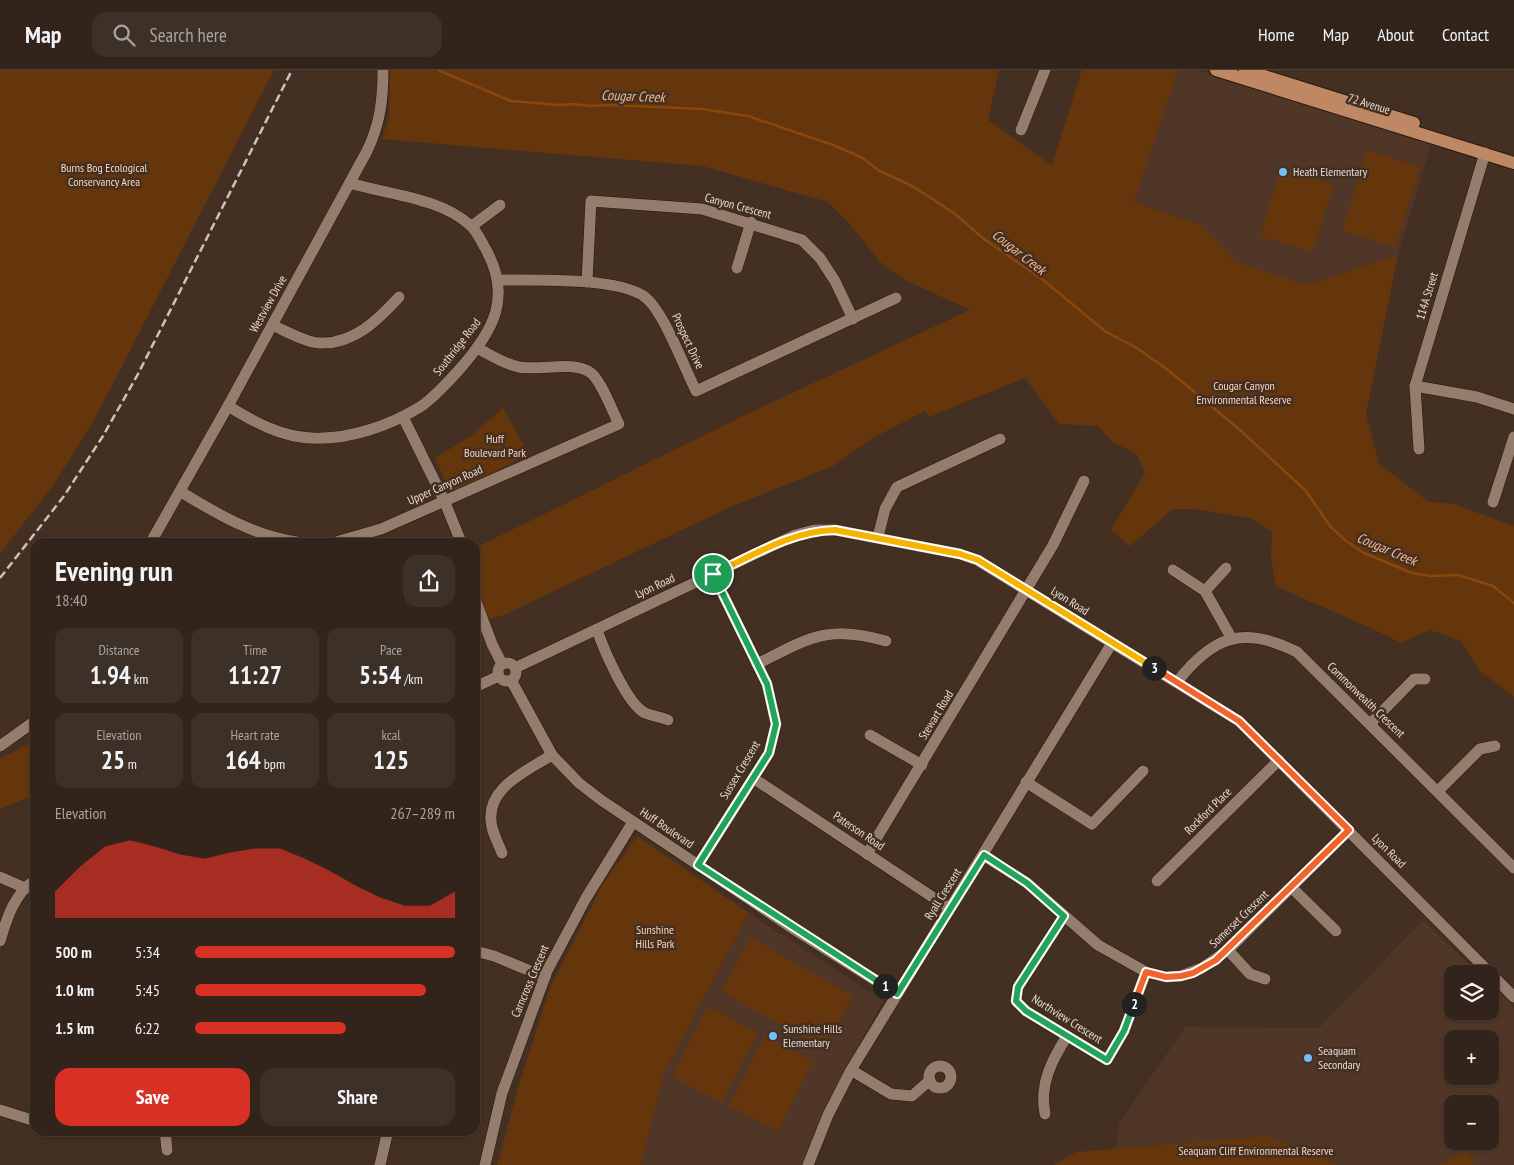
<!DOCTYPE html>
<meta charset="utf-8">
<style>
body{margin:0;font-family:"PT Sans Narrow",sans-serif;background:#3d3027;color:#f1f3f6;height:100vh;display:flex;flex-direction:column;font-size:19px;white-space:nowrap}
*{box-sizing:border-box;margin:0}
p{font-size:16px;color:#a8a4a2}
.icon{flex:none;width:28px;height:28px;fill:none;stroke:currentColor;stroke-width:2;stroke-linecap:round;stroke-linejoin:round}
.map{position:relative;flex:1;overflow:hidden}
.sheet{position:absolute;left:30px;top:468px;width:450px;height:598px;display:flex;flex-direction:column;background:#32241a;border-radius:15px;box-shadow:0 1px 4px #0004,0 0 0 1px #4d4139}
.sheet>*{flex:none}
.tools{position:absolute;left:1444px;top:895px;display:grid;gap:10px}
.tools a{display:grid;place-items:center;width:55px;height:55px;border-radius:10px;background:#32241a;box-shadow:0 1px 4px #0004,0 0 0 1px #4d4139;font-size:25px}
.pin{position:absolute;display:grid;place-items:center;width:42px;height:42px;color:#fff;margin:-21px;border:2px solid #fff;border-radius:50%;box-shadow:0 1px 5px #0007}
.km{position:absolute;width:25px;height:25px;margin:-12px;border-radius:50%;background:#222;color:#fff;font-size:14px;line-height:25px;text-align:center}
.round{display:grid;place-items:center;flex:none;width:52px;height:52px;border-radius:15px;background:#3d3027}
.overview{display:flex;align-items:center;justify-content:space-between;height:85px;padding:0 25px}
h1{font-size:28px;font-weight:600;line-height:38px}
.figures{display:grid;grid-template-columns:repeat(3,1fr);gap:8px;height:85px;padding:5px 25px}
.figures div{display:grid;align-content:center;border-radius:12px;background:#3d3027;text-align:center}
.figures b{font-size:25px;font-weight:600}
.figures small{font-size:14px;font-weight:400}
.figures p{font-size:14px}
.chart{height:140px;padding:10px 25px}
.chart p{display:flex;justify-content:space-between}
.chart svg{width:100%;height:90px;margin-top:5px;fill:#d93025;opacity:.7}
.cta{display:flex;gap:10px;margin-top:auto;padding:10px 25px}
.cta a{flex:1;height:58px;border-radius:15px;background:#d93025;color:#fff;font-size:20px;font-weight:600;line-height:58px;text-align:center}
.cta a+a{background:#3d3027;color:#f1f3f6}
ul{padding:0 25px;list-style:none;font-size:16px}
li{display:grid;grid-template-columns:80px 60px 1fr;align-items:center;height:38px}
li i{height:12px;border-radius:6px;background:#d93025}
header{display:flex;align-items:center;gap:30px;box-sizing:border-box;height:70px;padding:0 25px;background:#32241a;border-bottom:1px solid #4d4139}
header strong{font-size:24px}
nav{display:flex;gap:28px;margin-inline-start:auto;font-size:18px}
.search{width:350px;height:45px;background:#3d3027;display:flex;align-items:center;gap:12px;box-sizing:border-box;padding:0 18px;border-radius:15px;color:#a8a4a2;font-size:19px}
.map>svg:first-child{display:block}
</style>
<header>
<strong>Map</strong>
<div class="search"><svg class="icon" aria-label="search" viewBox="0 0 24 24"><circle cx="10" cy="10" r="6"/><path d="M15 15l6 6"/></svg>Search here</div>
<nav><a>Home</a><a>Map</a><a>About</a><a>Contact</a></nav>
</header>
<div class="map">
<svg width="1514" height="1095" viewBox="0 0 1514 1095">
<rect width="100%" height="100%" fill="#433022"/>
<g fill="#503626" fill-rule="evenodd">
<path d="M1178 0H1196L1432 71 1398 185 1308 215 1236 192 1199 154 1134 132Z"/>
<path d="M749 843 883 931 844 1001 807 1095H641L664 1003Z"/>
<path d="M1423 850 1479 904H1452V941H1490V914L1514 938V1095H1338L1267 1066 1116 1079 1119 1054 1185 957 1319 958ZM1452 969H1490V1006H1452ZM1452 1034H1490V1071H1452Z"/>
</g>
<g fill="#65350c">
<path d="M0 0H274L96 347 54 414 0 484Z"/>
<path d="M390 0H999L988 50 1052 95 1082 0H1178L1134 132 1199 154 1236 192 1308 215 1398 185 1366 343 1379 394 1429 432 1454 434 1514 456V627L1481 602 1461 571 1430 560 1401 573C1360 551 1317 536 1276 516L1271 488 1272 462 1250 448 1195 439H1173L1130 476 1111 460 1145 403 1136 383 1113 373 1098 356 1059 354 1025 308 929 347 925 341 871 369 833 396 726 439 504 545 475 553V478L747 344 970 240 905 210 880 192 848 152 828 132 702 96 382 69 389 46Z"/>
<path d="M1367 80 1420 97 1396 177 1342 161Z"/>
<path d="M1281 98 1334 115 1312 182 1260 166Z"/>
<path d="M503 338 529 385 450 422 435 388 471 366Z"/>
<path d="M35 668V725L0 739V689L30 673Z"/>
<path d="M637 766 749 843 664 1003 641 1095H497L519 1015 550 917 603 814Z"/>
<path d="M751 868 853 926 823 979 721 921Z"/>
<path d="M708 937 758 963 722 1032 672 1007Z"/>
<path d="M765 966 813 991 778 1061 729 1036Z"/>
<path d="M1267 1066 1338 1095H1054L1076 1082Z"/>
<path d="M1467 1081 1475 1095H1440Z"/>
</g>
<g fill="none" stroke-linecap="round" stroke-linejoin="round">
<path stroke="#8a470c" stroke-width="2.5" d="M438 0 511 31 559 35 572 34 590 36 611 35 702 39 748 46 833 75 863 88 878 100 912 116 954 143 984 169 1042 209 1106 262 1137 278 1168 300 1240 360 1306 421 1330 456 1346 471 1364 483 1412 503 1431 506 1458 505 1493 516 1514 533"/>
<defs>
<g id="minor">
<path d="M1021 60 1045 0"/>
<path d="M472 156 500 135"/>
<path d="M737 198 751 152"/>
<path d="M498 210C533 210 618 207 645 227 664 242 684 297 696 321L896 228"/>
<path d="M587 212 591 131 702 139 802 170 820 188 835 211 853 249"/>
<path d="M272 255C284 260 307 273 319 273 353 275 378 250 399 227"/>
<path d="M1415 316 1477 327 1514 339"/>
<path d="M228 336C254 352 281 367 312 368 348 370 389 356 420 337 434 328 446 314 458 301 493 262 514 227 484 176 480 169 476 160 470 155 438 127 389 125 350 113"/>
<path d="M403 347 444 430 461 472"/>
<path d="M1419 379 1415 316 1485 83"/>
<path d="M181 422C217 444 255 466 297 472"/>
<path d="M1493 432 1514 367"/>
<path d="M878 467 885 439 897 417 1000 369"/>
<path d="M151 472 228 336 367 81C380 54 383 30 383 0"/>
<path d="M336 472 381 459 619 354C612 341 602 312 591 303 576 290 539 301 519 297 504 294 491 285 477 278"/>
<path d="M1173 500 1205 521 1232 569"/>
<path d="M1205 521 1226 498"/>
<path d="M475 529 492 574 502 594"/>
<path d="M597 560C604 580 627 634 645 643 652 646 661 647 668 650"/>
<circle cx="507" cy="602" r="9"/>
<path d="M757 594C809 568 827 554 886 571"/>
<path d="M515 598 795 465 814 460H835L960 484 977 490 1239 651 1514 927"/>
<path d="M511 610 552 685 579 713 601 730 789 856 897 924"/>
<path d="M1177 612C1213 566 1243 555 1297 582L1514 798"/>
<path d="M475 617 499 606"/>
<path d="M1371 653 1414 609H1425"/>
<path d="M870 665 922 695"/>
<path d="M0 676 35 651"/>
<path d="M753 708 949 838"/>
<path d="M1026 712 1092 754 1143 701"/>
<path d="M1438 721 1480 679 1495 676"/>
<path d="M502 783C499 775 494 766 492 757 483 719 525 702 552 685"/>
<path d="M867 784 1053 475 1084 411"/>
<path d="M983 785 1027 813 1098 875 1146 902 1166 907 1181 906 1202 898 1228 880 1349 760"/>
<path d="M698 795 769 683 776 654 767 614 713 504"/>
<path d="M0 807 25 818"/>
<path d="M1157 811 1279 690"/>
<path d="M1291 817 1336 861"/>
<path d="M1064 846 1018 917 1016 931 1026 941 1107 990 1124 961 1146 902"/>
<path d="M0 871C7 848 14 824 35 810"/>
<path d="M1228 880 1250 904 1265 909"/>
<path d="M475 881 494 886 545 907"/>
<circle cx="940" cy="1007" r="11"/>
<path d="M851 1000 891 1024 912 1026 930 1010"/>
<path d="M0 1040 35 1051"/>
<path d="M1045 1044C1039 1014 1052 990 1067 966"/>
<path d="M165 1060 167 1080"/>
<path d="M380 1095 388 1060"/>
<path d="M485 1095 502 1023 547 901 586 828 633 752"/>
<path d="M808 1095 828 1045 851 1000 1112 573"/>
</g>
<g id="major">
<path d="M1216 0 1514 93"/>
<path d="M1245 0 1414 53"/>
</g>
</defs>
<use href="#minor" stroke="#29170b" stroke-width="12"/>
<use href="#major" stroke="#29170b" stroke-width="14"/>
<use href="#minor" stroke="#957d6e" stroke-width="11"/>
<use href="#major" stroke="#be8864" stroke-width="12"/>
<path stroke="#cfc1b8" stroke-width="2.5" stroke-dasharray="8 4" stroke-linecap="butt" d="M0 508 64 426 103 366 138 304 292 0"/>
</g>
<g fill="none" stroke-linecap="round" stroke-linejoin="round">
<defs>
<path id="split-1" d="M713 504 767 614 776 654 769 683 698 795 885 916"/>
<path id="split-2" d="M885 916 897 924 984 785 1027 813 1064 846 1018 917 1016 931 1026 941 1107 990 1124 961 1134 934"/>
<path id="split-3" d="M1134 934 1146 902 1166 907 1181 906 1193 903 1216 890 1349 760 1239 651 1154 598"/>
<path id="split-4" d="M713 504C752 486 791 461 835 460L960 484 978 490 1154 598"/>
</defs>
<use href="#split-1" stroke="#fff" stroke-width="10"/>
<use href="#split-2" stroke="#fff" stroke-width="10"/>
<use href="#split-3" stroke="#fff" stroke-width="10"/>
<use href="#split-4" stroke="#fff" stroke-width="10"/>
<use href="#split-1" stroke="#22a559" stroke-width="6"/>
<use href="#split-2" stroke="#22a559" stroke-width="6"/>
<use href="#split-3" stroke="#f0652b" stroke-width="6"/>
<use href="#split-4" stroke="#f5b400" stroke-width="6"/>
</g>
<g fill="#6dc2f3" stroke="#433022" stroke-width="2">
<circle cx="1283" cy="102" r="5"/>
<circle cx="773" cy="966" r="5"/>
<circle cx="1308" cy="988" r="5"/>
</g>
<g text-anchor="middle" stroke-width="5" stroke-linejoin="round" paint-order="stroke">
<g font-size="12" fill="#e7dad2" stroke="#433022">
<text transform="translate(1369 34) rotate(17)" y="4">72 Avenue</text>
<text transform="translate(738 136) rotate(15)" y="4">Canyon Crescent</text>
<text transform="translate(1427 226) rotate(-73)" y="4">114A Street</text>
<text transform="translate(268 234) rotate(-61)" y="4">Westview Drive</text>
<text transform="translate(688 271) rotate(65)" y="4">Prospect Drive</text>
<text transform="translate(457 277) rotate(-52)" y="4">Southridge Road</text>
<text transform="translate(445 415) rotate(-24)" y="4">Upper Canyon Road</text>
<text transform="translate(655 516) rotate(-25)" y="4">Lyon Road</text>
<text transform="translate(1070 531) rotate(32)" y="4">Lyon Road</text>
<text transform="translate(1366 630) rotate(44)" y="4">Commonwealth Crescent</text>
<text transform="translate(936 645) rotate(-59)" y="4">Stewart Road</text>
<text transform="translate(740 700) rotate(-59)" y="4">Sussex Crescent</text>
<text transform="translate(1208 741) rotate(-45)" y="4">Rockford Place</text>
<text transform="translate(667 758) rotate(34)" y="4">Huff Boulevard</text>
<text transform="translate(859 761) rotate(34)" y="4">Paterson Road</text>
<text transform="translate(1389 781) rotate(45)" y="4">Lyon Road</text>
<text transform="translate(943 824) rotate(-58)" y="4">Ryall Crescent</text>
<text transform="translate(1239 849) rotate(-44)" y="4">Somerset Crescent</text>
<text transform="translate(530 911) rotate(-67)" y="4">Carncross Crescent</text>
<text transform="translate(1067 949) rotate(32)" y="4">Northview Crescent</text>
</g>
<g font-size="12" fill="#fdd5bc" stroke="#433022">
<text x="104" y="102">Burns Bog Ecological<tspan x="104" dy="14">Conservancy Area</tspan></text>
<text x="1244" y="320">Cougar Canyon<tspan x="1244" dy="14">Environmental Reserve</tspan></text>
<text x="495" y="373">Huff<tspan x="495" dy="14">Boulevard Park</tspan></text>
<text x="655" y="864">Sunshine<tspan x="655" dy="14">Hills Park</tspan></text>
<text x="1256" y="1085">Seaquam Cliff Environmental Reserve</text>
</g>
<g font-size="12" fill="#e7dad2" stroke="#433022" text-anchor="start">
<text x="1293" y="106">Heath Elementary</text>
<text x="783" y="963">Sunshine Hills<tspan x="783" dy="14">Elementary</tspan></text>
<text x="1318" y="985">Seaquam<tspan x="1318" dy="14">Secondary</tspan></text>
</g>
<g font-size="14" font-style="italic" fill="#f2b891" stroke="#433022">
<text transform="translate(633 26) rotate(2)" y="5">Cougar Creek</text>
<text transform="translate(1019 182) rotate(38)" y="5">Cougar Creek</text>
<text transform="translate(1387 479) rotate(23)" y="5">Cougar Creek</text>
</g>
</g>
</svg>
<div class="tools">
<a><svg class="icon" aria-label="layers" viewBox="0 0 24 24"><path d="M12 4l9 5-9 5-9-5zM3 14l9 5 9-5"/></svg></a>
<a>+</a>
<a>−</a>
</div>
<div class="pin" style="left:713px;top:504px;background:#1e9e55"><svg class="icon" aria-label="arrive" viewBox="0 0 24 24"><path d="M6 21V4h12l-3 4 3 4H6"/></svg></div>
<b class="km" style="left:885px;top:916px">1</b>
<b class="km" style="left:1134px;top:934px">2</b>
<b class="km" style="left:1154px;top:598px">3</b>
<section class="sheet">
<div class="overview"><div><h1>Evening run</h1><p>18:40</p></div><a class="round"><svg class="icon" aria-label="share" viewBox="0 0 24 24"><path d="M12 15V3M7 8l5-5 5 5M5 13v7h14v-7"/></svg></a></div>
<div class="figures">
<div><p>Distance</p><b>1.94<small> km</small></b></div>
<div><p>Time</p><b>11:27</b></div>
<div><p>Pace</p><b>5:54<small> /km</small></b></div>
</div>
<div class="figures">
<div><p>Elevation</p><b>25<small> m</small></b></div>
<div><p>Heart rate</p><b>164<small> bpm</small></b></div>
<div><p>kcal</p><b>125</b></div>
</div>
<div class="chart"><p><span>Elevation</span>267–289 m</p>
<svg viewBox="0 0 160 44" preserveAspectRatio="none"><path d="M0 44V31L10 19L20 9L30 6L40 9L50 13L60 15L70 12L80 10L90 10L100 15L110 21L120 28L130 34L140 38L150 38L160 31V44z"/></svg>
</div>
<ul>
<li><b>500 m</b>5:34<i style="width:100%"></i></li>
<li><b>1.0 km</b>5:45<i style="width:89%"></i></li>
<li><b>1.5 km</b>6:22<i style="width:58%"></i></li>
</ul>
<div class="cta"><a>Save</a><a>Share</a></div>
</section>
</div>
